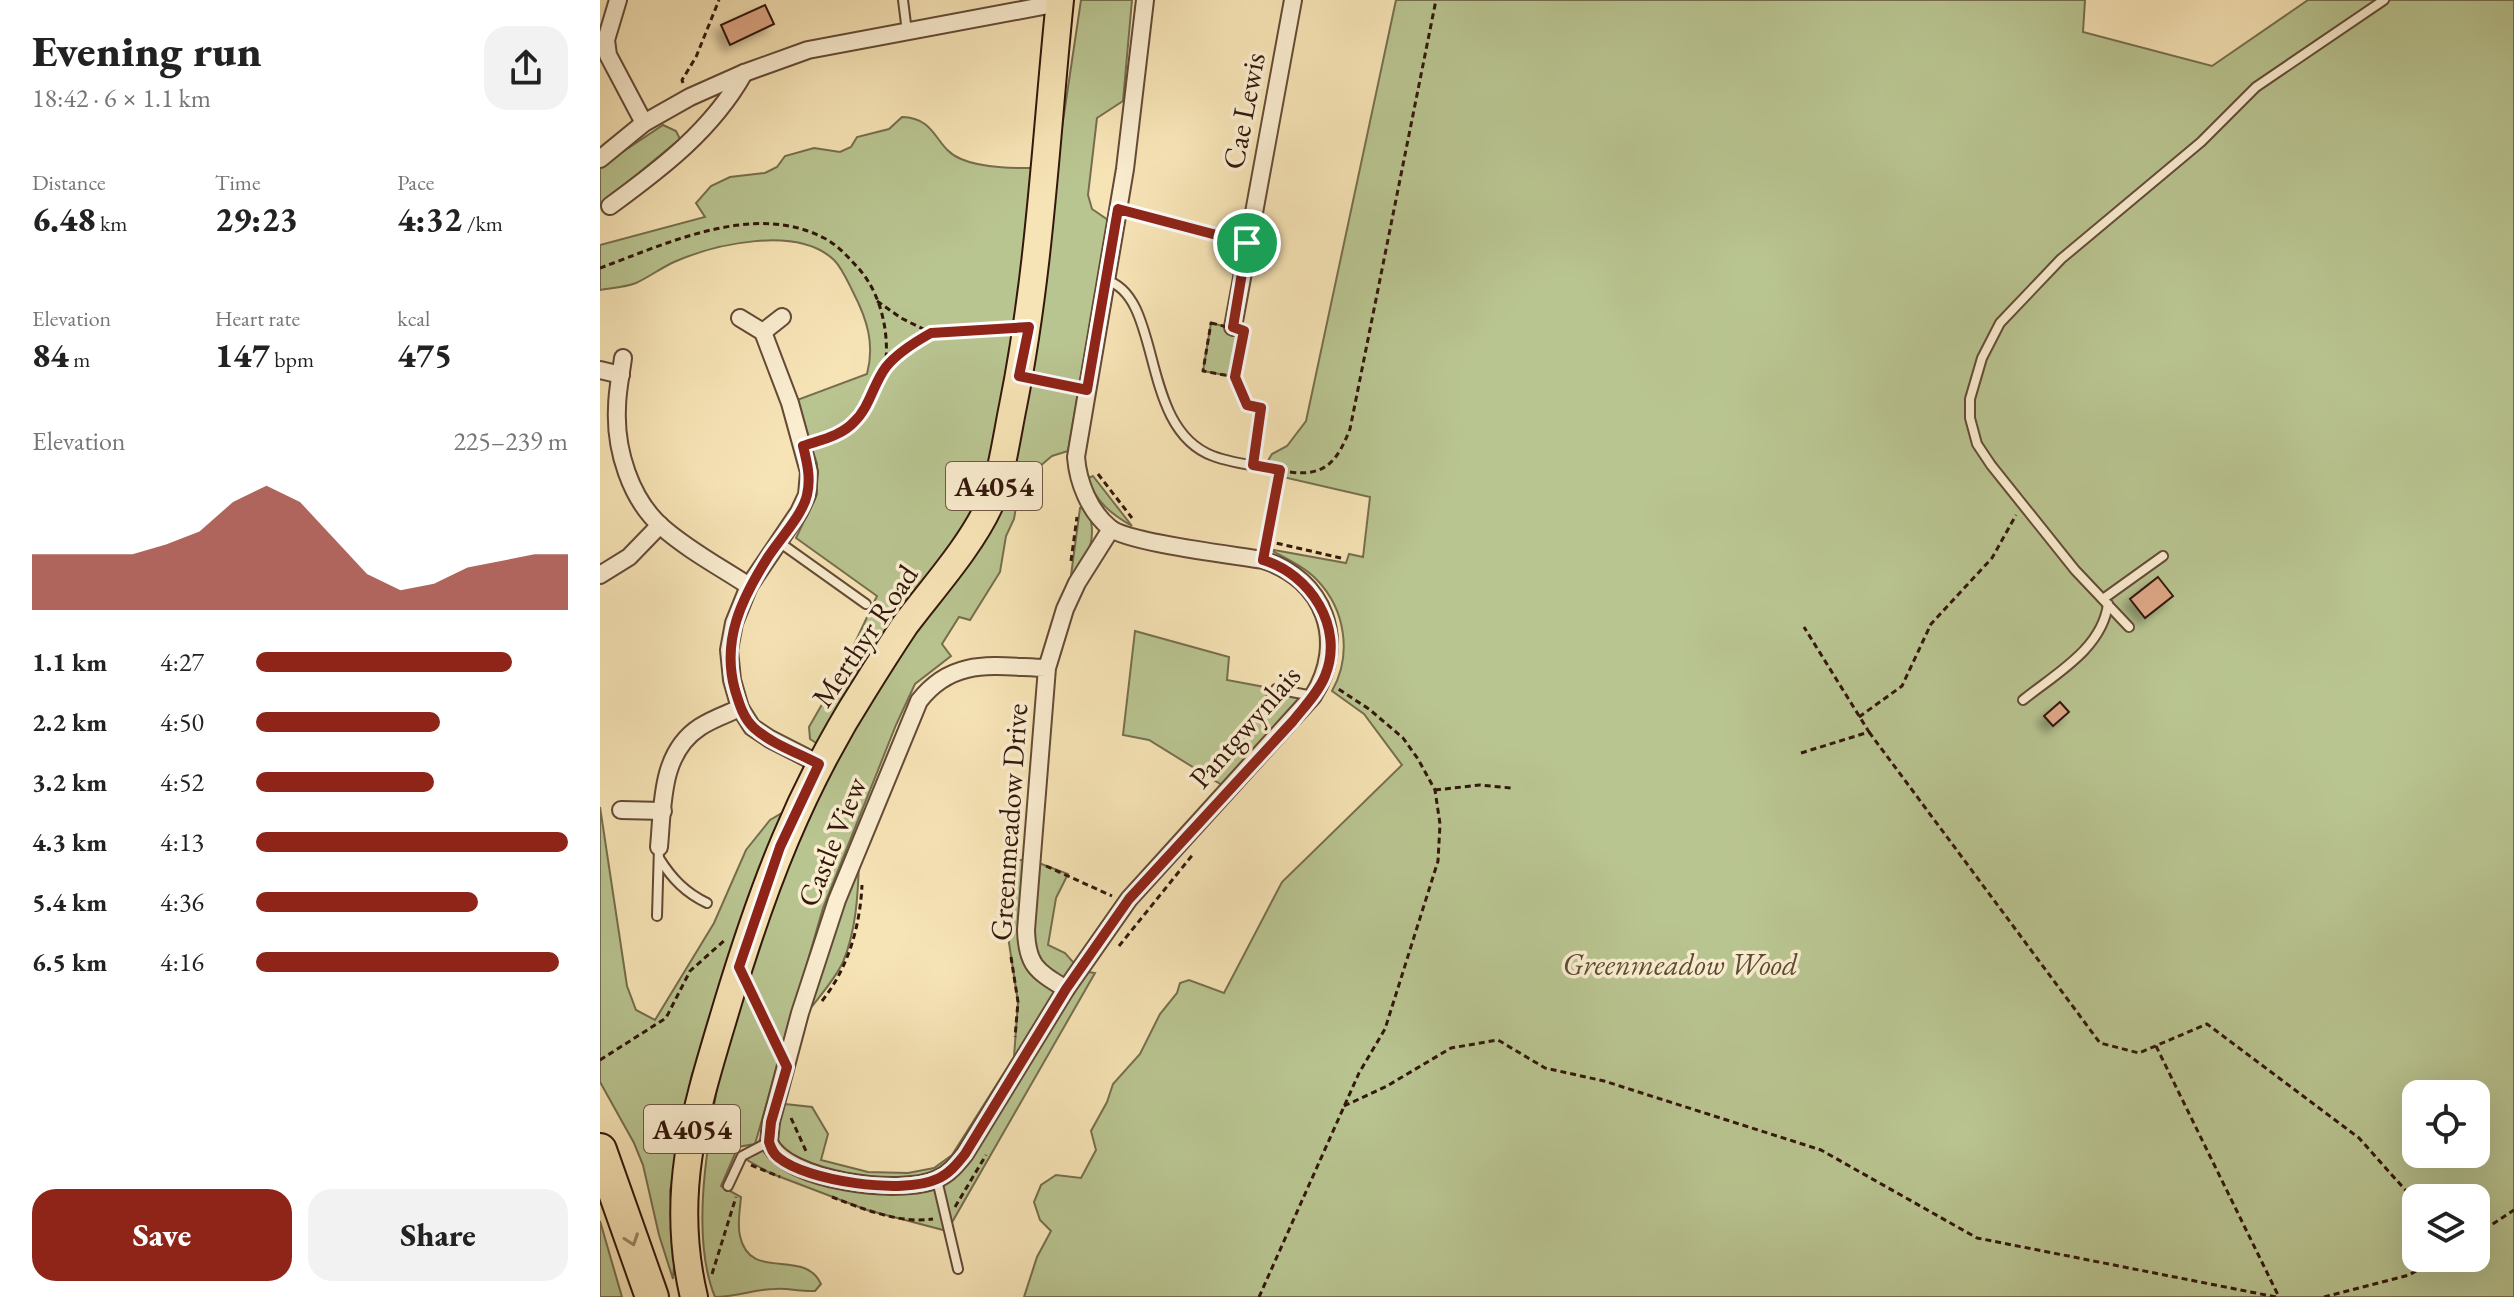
<!DOCTYPE html>
<meta charset="utf-8">
<style>
body{margin:0;font-family:"EB Garamond",serif;background:#f2f2f2;color:#222;height:100vh;display:flex;flex-direction:column;font-size:30px;white-space:nowrap}
*{box-sizing:border-box;margin:0}
p{font-size:26px;color:#767676}
.icon{flex:none;width:44px;height:44px;fill:none;stroke:currentColor;stroke-width:2;stroke-linecap:round;stroke-linejoin:round}
.map{position:relative;flex:1;overflow:hidden}
.sheet{display:flex;flex-direction:column;background:#fff;width:600px}
.sheet>*{flex:none}
.fabs{position:absolute;left:1802px;top:1080px;display:grid;gap:16px}
.fabs a{display:grid;place-items:center;width:88px;height:88px;border-radius:16px;background:#fff;box-shadow:0 8px 32px #0002;font-size:40px}
.pin{position:absolute;display:grid;place-items:center;width:68px;height:68px;color:#fff;margin:-34px;border:4px solid #fff;border-radius:50%;box-shadow:0 2px 8px #0007}
.round{display:grid;place-items:center;flex:none;width:84px;height:84px;border-radius:24px;background:#f2f2f2}
.overview{display:flex;align-items:center;justify-content:space-between;height:136px;padding:0 32px}
h1{font-size:44px;font-weight:800;line-height:60px}
.metrics{display:grid;grid-template-columns:repeat(3,1fr);gap:12px;height:136px;padding:8px 32px}
.metrics div{display:grid;align-content:center}
.metrics b{font-size:34px;font-weight:800}
.metrics small{font-size:22px;font-weight:400}
.metrics p{font-size:22px}
.chart{height:224px;padding:16px 32px}
.chart p{display:flex;justify-content:space-between}
.chart svg{width:100%;height:144px;margin-top:8px;fill:#8f2418;opacity:.7}
.action{display:flex;gap:16px;margin-top:auto;padding:16px 32px}
.action a{flex:1;height:92px;border-radius:24px;background:#8f2418;color:#fff;font-size:32px;font-weight:800;line-height:92px;text-align:center}
.action a+a{background:#f2f2f2;color:#222}
ul{padding:0 32px;list-style:none;font-size:26px}
li{display:grid;grid-template-columns:128px 96px 1fr;align-items:center;height:60px}
li i{height:20px;border-radius:10px;background:#8f2418}
main{display:flex;flex:1;min-height:0}
.map>svg:first-child{display:block}
</style>
<main>
<section class="sheet">
<div class="overview"><div><h1>Evening run</h1><p>18:42 · 6 × 1.1 km</p></div><a class="round"><svg class="icon" aria-label="share" viewBox="0 0 24 24"><path d="M12 15V3M7 8l5-5 5 5M5 13v7h14v-7"/></svg></a></div>
<div class="metrics">
<div><p>Distance</p><b>6.48<small> km</small></b></div>
<div><p>Time</p><b>29:23</b></div>
<div><p>Pace</p><b>4:32<small> /km</small></b></div>
</div>
<div class="metrics">
<div><p>Elevation</p><b>84<small> m</small></b></div>
<div><p>Heart rate</p><b>147<small> bpm</small></b></div>
<div><p>kcal</p><b>475</b></div>
</div>
<div class="chart"><p><span>Elevation</span>225–239 m</p>
<svg viewBox="0 0 160 44" preserveAspectRatio="none"><path d="M0 44V27L10 27L20 27L30 27L40 24L50 20L60 11L70 6L80 11L90 22L100 33L110 38L120 36L130 31L140 29L150 27L160 27V44z"/></svg>
</div>
<ul>
<li><b>1.1 km</b>4:27<i style="width:82%"></i></li>
<li><b>2.2 km</b>4:50<i style="width:59%"></i></li>
<li><b>3.2 km</b>4:52<i style="width:57%"></i></li>
<li><b>4.3 km</b>4:13<i style="width:100%"></i></li>
<li><b>5.4 km</b>4:36<i style="width:71%"></i></li>
<li><b>6.5 km</b>4:16<i style="width:97%"></i></li>
</ul>
<div class="action"><a>Save</a><a>Share</a></div>
</section>
<div class="map">
<svg width="1914" height="1297" viewBox="0 0 1914 1297">
<defs>
<filter id="shadow"><feDropShadow dx="-7" dy="7" stdDeviation="4" flood-color="#0004"/></filter>
</defs>
<rect width="100%" height="100%" fill="#f7e4b6"/>
<filter id="stains"><feTurbulence type="fractalNoise" baseFrequency=".0025" numOctaves="4"/><feColorMatrix values="0 0 0 0 .2 0 0 0 0 .09 0 0 0 0 .02 0 0 0 .5 -.17"/></filter>
<radialGradient id="worn" r=".72"><stop offset=".6" stop-color="#630" stop-opacity="0"/><stop offset="1" stop-color="#630" stop-opacity=".3"/></radialGradient>
<g fill="#b9c591" stroke="#766e4e" stroke-width="2" fill-rule="evenodd">
<path d="M481 0H532L523 101 497 118 488 195 492 209 508 220 468 451 452 456 439 467 423 466 414 519 406 536 400 572 370 620 359 617 342 644 351 656 315 684 296 725 223 908 155 1144 138 1147 121 1186 141 1197C140 1209 137 1224 140 1236 150 1283 204 1247 221 1284L215 1291C202 1292 189 1288 175 1289 155 1289 136 1297 115 1297 88 1232 111 1126 122 1058L106 1044 92 1074 70 1191 75 1254 73 1279 59 1235 43 1165 34 1143 0 1082V807L27 986 36 1010 55 1020 114 923 146 850 170 820 182 813 197 810 227 750 210 739 209 727 244 666 277 596 196 538 217 494V464L197 400 267 374C275 344 267 319 253 292 248 282 242 268 234 260 197 225 115 244 74 262 61 268 49 277 36 283 26 287 12 288 0 290V245L105 217 96 203 111 186 130 177 165 173 177 167 185 156 214 148 240 152 251 147 257 137 289 129 302 117C338 118 334 148 361 159 386 170 429 168 456 168Z"/>
<path d="M796 0H1485L1483 32 1612 66 1708 0H1914V1297H424L437 1257 451 1231 440 1220 434 1202 441 1185 456 1175 481 1178 496 1150 491 1131 507 1102 513 1084 540 1054 560 1014 577 993 580 983 589 980 624 993 682 882 802 765 764 714 732 691C752 656 746 610 717 580 705 567 685 558 669 549L746 563 749 554 763 557 770 497 661 472 672 454 687 446 706 421ZM1816 1094H1876V1154H1816ZM1816 1198H1876V1258H1816Z"/>
<path d="M63 125 76 131 80 139 0 205V167Z"/>
<path d="M611 323 644 331 635 377 603 371Z"/>
<path d="M493 476 532 526C511 514 495 501 488 478Z"/>
<path d="M480 508 488 509C499 543 486 555 470 583Z"/>
<path d="M535 631 629 657 627 680 713 696 630 790 549 740 523 735Z"/>
<path d="M414 860H431L468 874 456 898 448 945 465 953 481 971 495 973 347 1231 267 1210 170 1173 147 1160 171 1122 180 1092 185 1104 212 1107 228 1134 221 1160 268 1172 308 1173 334 1168 352 1155 414 1057 418 1002 409 943Z"/>
<path d="M259 862C258 895 256 931 243 962 234 981 218 998 206 1014L243 900Z"/>
<path d="M0 1221 22 1297H0Z"/>
</g>
<g fill="#dea786" stroke="#33170b" stroke-width="2" filter="url(#shadow)">
<path d="M165 5 174 24 130 45 121 25Z"/>
<path d="M1558 577 1573 596 1545 618 1530 599Z"/>
<path d="M1460 702 1469 712 1453 726 1444 716Z"/>
</g>
<g fill="none" stroke-linecap="round" stroke-linejoin="round">
<defs>
<g id="lane">
<path d="M303 0 307 32"/>
<path d="M506 280C564 297 538 428 613 456 634 464 659 466 680 470"/>
<path d="M179 542 266 604"/>
<path d="M1503 599 1563 556"/>
<path d="M1529 627 1475 570 1391 465 1377 444 1370 418V399L1382 358 1400 323 1461 259 1601 142 1656 87 1784 0"/>
<path d="M1423 700C1455 674 1502 649 1508 604"/>
<path d="M669 702 676 689 713 696"/>
<path d="M59 858C72 879 86 893 107 903"/>
<path d="M57 916 59 847"/>
<path d="M337 1180 358 1269"/>
<path d="M128 1186 142 1156 169 1142"/>
</g>
<g id="street">
<path d="M18 0 6 40 8 55 44 123"/>
<path d="M0 159 44 123 90 97 144 73 208 50 459 3"/>
<path d="M10 206C62 168 112 130 144 73"/>
<path d="M140 318 163 332 190 403 209 472 207 495 199 512 149 586 134 623 129 650 132 680 140 708 152 727 170 739 219 764"/>
<path d="M633 327 693 0"/>
<path d="M163 332 182 317"/>
<path d="M23 358C21 374 17 391 17 408 15 449 30 499 62 527 88 550 120 567 149 586"/>
<path d="M0 370 21 375"/>
<path d="M0 575 29 557 60 525"/>
<path d="M447 668C396 667 354 656 319 701L237 900 200 1013 171 1122 169 1142C185 1181 301 1196 337 1179 349 1174 357 1164 365 1154L466 989C437 971 427 966 426 930L447 668 465 609 477 583 511 529"/>
<path d="M21 810 63 811"/>
<path d="M59 847C63 805 60 753 100 727 112 719 127 714 140 708"/>
<path d="M466 989 529 899 713 696C747 642 725 579 663 560 634 555 529 543 510 528 489 511 478 482 476 457L525 169 545 0"/>
</g>
<path id="primary" d="M94 1297C68 1188 98 1103 129 999 163 887 200 789 264 689 277 668 291 646 305 625 332 589 370 547 389 506 401 480 407 435 413 406 440 272 446 135 460 0"/>
<path id="highway" d="M0 1150 52 1297"/>
</defs>
<use href="#lane" stroke="#644a36" stroke-width="12"/>
<use href="#street" stroke="#644a36" stroke-width="20"/>
<use href="#primary" stroke="#33170b" stroke-width="30"/>
<use href="#highway" stroke="#33170b" stroke-width="36"/>
<g stroke="#33170b" stroke-width="3" stroke-dasharray="6 4" stroke-linecap="butt">
<path d="M83 83 82 80 96 57 119 0"/>
<path d="M534 214 632 239"/>
<path d="M0 268C66 244 154 201 224 238 238 245 249 258 260 270 282 296 290 336 285 368"/>
<path d="M277 301 301 318 331 333 404 328"/>
<path d="M611 323 644 331 635 377 603 371Z"/>
<path d="M635 377 647 405 661 408 655 451"/>
<path d="M440 381 472 387"/>
<path d="M218 441C250 429 260 419 276 389 279 382 282 373 286 367 298 352 315 342 331 333"/>
<path d="M690 472C727 477 738 459 750 429L836 0"/>
<path d="M498 474 532 518"/>
<path d="M667 541 741 558"/>
<path d="M666 542 678 483"/>
<path d="M471 561 477 517"/>
<path d="M1259 717 1302 686 1331 624 1392 558 1416 515"/>
<path d="M1269 732 1500 1043 1539 1053 1607 1024 1759 1138 1816 1202"/>
<path d="M1201 753 1269 732 1204 627"/>
<path d="M835 790 880 785 911 788"/>
<path d="M446 866 512 896"/>
<path d="M519 946 594 853"/>
<path d="M411 957 418 1002 415 1037"/>
<path d="M152 995 175 1042"/>
<path d="M222 1001C248 968 260 927 262 885"/>
<path d="M1556 1046 1679 1297"/>
<path d="M0 1060 66 1018 90 971 126 939"/>
<path d="M744 1106 787 1086 851 1048 898 1040 945 1068 1004 1081 1221 1150 1377 1238 1676 1297"/>
<path d="M191 1118 206 1151"/>
<path d="M151 1165 180 1177"/>
<path d="M232 1197C263 1209 300 1224 333 1219"/>
<path d="M355 1207 386 1155"/>
<path d="M1876 1235 1914 1210"/>
<path d="M112 1274 136 1197"/>
<path d="M659 1297 759 1073 785 1029 838 861 840 824 835 790 818 759 803 738 769 709 737 688"/>
<path d="M1724 1297 1809 1275 1839 1258"/>
</g>
<use href="#lane" stroke="#faedd0" stroke-width="8"/>
<use href="#street" stroke="#faedd0" stroke-width="16"/>
<use href="#primary" stroke="#f7e4b6" stroke-width="26"/>
<use href="#highway" stroke="#f7e4b6" stroke-width="32"/>
</g>
<defs><path id="oneway-chevron" d="M-2-3.5L2.5 0L-2 3.5" fill="none" stroke-width="1.6" stroke-linecap="round" stroke-linejoin="round" transform="scale(2)"/></defs>
<use stroke="#9f8869" href="#oneway-chevron" transform="translate(32 1240) rotate(71)"/>
<g fill="none" stroke-linecap="round" stroke-linejoin="round">
<defs>
<path id="route" d="M518 209 647 243 633 327 644 331 635 377 647 405 661 408 653 465 680 470 663 560C710 574 745 627 725 676 718 693 704 707 693 721L529 899 466 989 365 1154C357 1164 349 1174 337 1179 303 1195 207 1181 179 1158 173 1154 171 1148 169 1142L171 1122 187 1067 139 967 180 847 219 764C198 753 172 744 154 728 143 718 139 703 135 690 121 640 142 598 168 557 179 540 203 514 207 495 211 478 207 462 203 446 220 440 241 436 254 422 270 407 273 384 286 367 297 353 315 342 331 333L429 327 419 376 487 390Z"/>
</defs>
<use href="#route" stroke="#fff" stroke-width="16"/>
<use href="#route" stroke="#8f2418" stroke-width="10"/>
</g>
<g text-anchor="middle" stroke-width="7" stroke-linejoin="round" paint-order="stroke">
<g fill="#faedd0" stroke="#6f5746" stroke-width="2">
<rect x="346" y="462" width="96" height="48" rx="6"/>
<rect x="44" y="1105" width="96" height="48" rx="6"/>
</g>
<g font-size="28" font-weight="bold" fill="#33170b">
<text x="394" y="496">A4054</text>
<text x="92" y="1139">A4054</text>
</g>
<g font-size="30" fill="#33170b" stroke="#faedd0">
<text transform="translate(644 111) rotate(-79)" y="10">Cae Lewis</text>
<text transform="translate(265 636) rotate(-56)" y="10">Merthyr Road</text>
<text transform="translate(645 727) rotate(-49)" y="10">Pantgwynlais</text>
<text transform="translate(409 822) rotate(-86)" y="10">Greenmeadow Drive</text>
<text transform="translate(232 842) rotate(-68)" y="10">Castle View</text>
</g>
<g font-size="30" font-style="italic" fill="#5b4b33" stroke="#faedd0">
<text x="1080" y="975">Greenmeadow Wood</text>
</g>
</g>
<rect width="100%" height="100%" filter="url(#stains)"/>
<rect width="100%" height="100%" fill="url(#worn)"/>
</svg>
<div class="fabs">
<a><svg class="icon" aria-label="locate" viewBox="0 0 24 24"><circle cx="12" cy="12" r="6"/><path d="M12 2v4M12 18v4M2 12h4M18 12h4"/></svg></a>
<a><svg class="icon" aria-label="layers" viewBox="0 0 24 24"><path d="M12 4l9 5-9 5-9-5zM3 14l9 5 9-5"/></svg></a>
</div>
<div class="pin" style="left:647px;top:243px;background:#1e9e55"><svg class="icon" aria-label="arrive" viewBox="0 0 24 24"><path d="M6 21V4h12l-3 4 3 4H6"/></svg></div>
</div>
</main>
